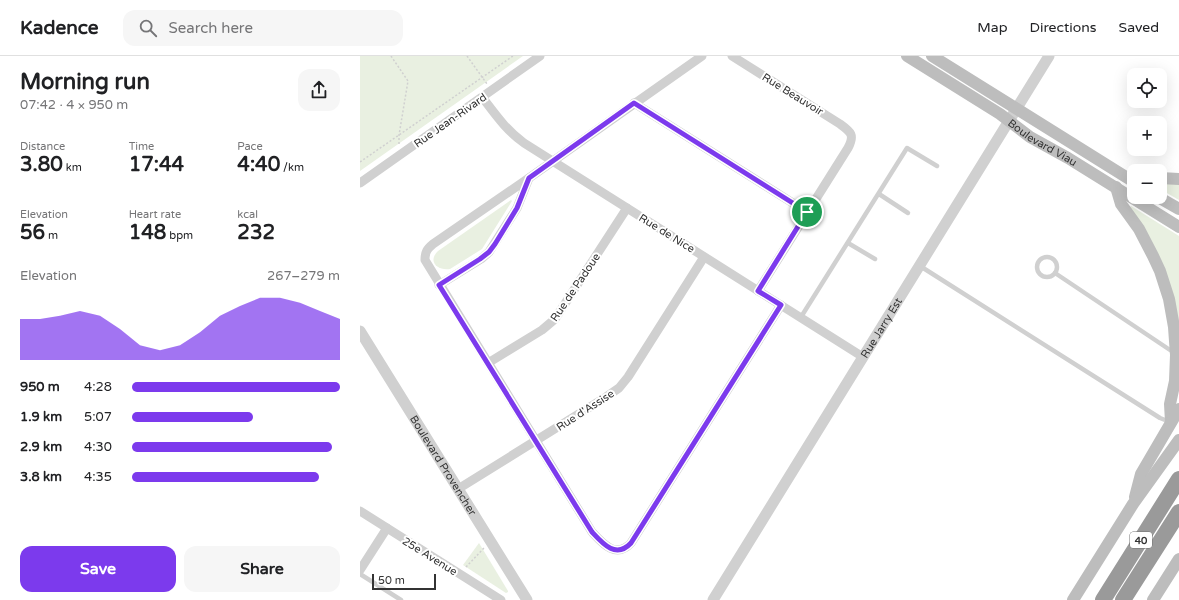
<!DOCTYPE html>
<meta charset="utf-8">
<style>
body{margin:0;font-family:"Varela Round",sans-serif;background:#f6f6f6;color:#202124;height:100vh;display:flex;flex-direction:column;font-size:15px;white-space:nowrap}
*{box-sizing:border-box;margin:0}
p{font-size:13px;color:#757577}
.icon{flex:none;width:22px;height:22px;fill:none;stroke:currentColor;stroke-width:2;stroke-linecap:round;stroke-linejoin:round}
.map{position:relative;flex:1;overflow:hidden}
.panel{display:flex;flex-direction:column;background:#fff;width:360px}
.panel>*{flex:none}
.tools{position:absolute;left:767px;top:12px;display:grid;gap:8px}
.tools a{display:grid;place-items:center;width:40px;height:40px;border-radius:8px;background:#fff;box-shadow:0 4px 16px #0002;font-size:20px}
.scale{position:absolute;left:12px;bottom:10px;width:64px;box-sizing:border-box;padding-left:4px;border:2px solid #333;border-top:0;font-size:11px;line-height:14px;white-space:nowrap;color:#333;-webkit-text-stroke:3px #fff;paint-order:stroke}
.pin{position:absolute;display:grid;place-items:center;width:34px;height:34px;color:#fff;margin:-17px;border:2px solid #fff;border-radius:50%;box-shadow:0 1px 4px #0007}
.round{display:grid;place-items:center;flex:none;width:42px;height:42px;border-radius:12px;background:#f6f6f6}
.summary{display:flex;align-items:center;justify-content:space-between;height:68px;padding:0 20px}
h1{font-size:22px;font-weight:700;line-height:30px}
.stats{display:grid;grid-template-columns:repeat(3,1fr);gap:6px;height:68px;padding:4px 20px}
.stats div{display:grid;align-content:center}
.stats b{font-size:20px;font-weight:700}
.stats small{font-size:11px;font-weight:400}
.stats p{font-size:11px}
.chart{height:112px;padding:8px 20px}
.chart p{display:flex;justify-content:space-between}
.chart svg{width:100%;height:72px;margin-top:4px;fill:#7c3aed;opacity:.7}
.button{display:flex;gap:8px;margin-top:auto;padding:8px 20px}
.button a{flex:1;height:46px;border-radius:12px;background:#7c3aed;color:#fff;font-size:16px;font-weight:700;line-height:46px;text-align:center}
.button a+a{background:#f6f6f6;color:#202124}
ul{padding:0 20px;list-style:none;font-size:13px}
li{display:grid;grid-template-columns:64px 48px 1fr;align-items:center;height:30px}
li i{height:10px;border-radius:5px;background:#7c3aed}
header{display:flex;align-items:center;gap:24px;box-sizing:border-box;height:56px;padding:0 20px;background:#fff;border-bottom:1px solid #e0e0e0}
header strong{font-size:19px}
nav{display:flex;gap:22px;margin-inline-start:auto;font-size:14px}
.search{width:280px;height:36px;background:#f6f6f6;display:flex;align-items:center;gap:10px;box-sizing:border-box;padding:0 14px;border-radius:12px;color:#757577;font-size:15px}
main{display:flex;flex:1;min-height:0}
.map>svg:first-child{display:block}
</style>
<header>
<strong>Kadence</strong>
<div class="search"><svg class="icon" aria-label="search" viewBox="0 0 24 24"><circle cx="10" cy="10" r="6"/><path d="M15 15l6 6"/></svg>Search here</div>
<nav><a>Map</a><a>Directions</a><a>Saved</a></nav>
</header>
<main>
<section class="panel">
<div class="summary"><div><h1>Morning run</h1><p>07:42 · 4 × 950 m</p></div><a class="round"><svg class="icon" aria-label="share" viewBox="0 0 24 24"><path d="M12 15V3M7 8l5-5 5 5M5 13v7h14v-7"/></svg></a></div>
<div class="stats">
<div><p>Distance</p><b>3.80<small> km</small></b></div>
<div><p>Time</p><b>17:44</b></div>
<div><p>Pace</p><b>4:40<small> /km</small></b></div>
</div>
<div class="stats">
<div><p>Elevation</p><b>56<small> m</small></b></div>
<div><p>Heart rate</p><b>148<small> bpm</small></b></div>
<div><p>kcal</p><b>232</b></div>
</div>
<div class="chart"><p><span>Elevation</span>267–279 m</p>
<svg viewBox="0 0 160 44" preserveAspectRatio="none"><path d="M0 44V19L10 19L20 17L30 14L40 17L50 25L60 35L70 38L80 35L90 27L100 17L110 11L120 6L130 6L140 9L150 14L160 19V44z"/></svg>
</div>
<ul>
<li><b>950 m</b>4:28<i style="width:100%"></i></li>
<li><b>1.9 km</b>5:07<i style="width:58%"></i></li>
<li><b>2.9 km</b>4:30<i style="width:96%"></i></li>
<li><b>3.8 km</b>4:35<i style="width:90%"></i></li>
</ul>
<div class="button"><a>Save</a><a>Share</a></div>
</section>
<div class="map">
<svg width="819" height="544" viewBox="0 0 819 544">
<rect width="100%" height="100%" fill="#fff"/>
<g fill="#e9f0e1">
<path d="M0 0H163L0 115Z"/>
<path d="M800 127 819 128V144L800 133Z"/>
<path d="M151 144 152 145 122 193 90 213C78 215 67 206 78 195Z"/>
<path d="M771 150 819 180V266L769 152Z"/>
<path d="M119 487 148 535V536L146 537 103 509Z"/>
</g>
<g fill="none" stroke-linecap="round" stroke-linejoin="round">
<g stroke="#d0d0d0" stroke-width="1.5" stroke-dasharray="2 2" stroke-linecap="butt">
<path d="M31 0 48 25 39 79V88"/>
<path d="M107 0 127 28"/>
<path d="M0 106 153 0"/>
<path d="M106 511 124 492"/>
</g>
<g stroke="#d0d0d0" stroke-width="4.5">
<path d="M519 138 548 157"/>
<path d="M488 187 515 203"/>
<circle cx="687" cy="211" r="10"/>
<path d="M560 210 800 362 810 366"/>
<path d="M695 217 813 296"/>
<path d="M441 261 547 92 577 110"/>
<path d="M0 518 41 544"/>
</g>
<g stroke="#d0d0d0" stroke-width="9">
<path d="M342 0 169 122 73 188C67 193 65 196 65 204L232 476C243 488 256 503 271 487L421 249"/>
<path d="M372 0 480 68C491 76 495 79 488 92L398 235"/>
<path d="M122 41C136 59 145 73 164 87L503 301"/>
<path d="M274 47 447 156"/>
<path d="M0 127 180 0"/>
<path d="M79 229 121 203 129 196 157 152 169 122"/>
<path d="M128 307 182 274 195 263 267 152"/>
<path d="M98 433 246 341 259 332 268 321 344 201"/>
<path d="M0 455 141 544"/>
<path d="M0 514 27 472"/>
</g>
<g stroke="#d0d0d0" stroke-width="11">
<path id="s1" d="M0 275 167 544"/>
<path id="s2" d="M353 544 689 0"/>
</g>
<g stroke="#bdbdbd" stroke-width="12">
<path id="s3" d="M547 0 640 58 670 81 708 102 819 171"/>
<path d="M572 0 774 126"/>
<path d="M800 122 819 123"/>
<path d="M756 131 761 148 779 173 793 200 800 215 809 243 814 271 816 299 815 325 810 348 811 366"/>
<path d="M798 141 819 153"/>
<path d="M775 441 781 418 819 353"/>
<path d="M713 544 773 448 819 384"/>
<path d="M793 544 819 503"/>
</g>
<g stroke="#9a9a9a" stroke-width="16">
<path d="M743 544 819 423"/>
<path d="M763 544 819 456"/>
</g>
</g>
<g fill="none" stroke-linecap="round" stroke-linejoin="round">
<defs>
<path id="route" d="M274 47 447 156 398 235 421 249 271 487C256 503 243 488 232 476L79 229 120 203 129 196 135 188 157 152 169 122Z"/>
</defs>
<use href="#route" stroke="#fff" stroke-width="8"/>
<use href="#route" stroke="#7c3aed" stroke-width="5"/>
</g>
<g text-anchor="middle" stroke-width="4" stroke-linejoin="round" paint-order="stroke">
<rect fill="#fff" stroke="#707070" stroke-width="1" x="770" y="476" width="22" height="16" rx="3"/>
<g font-size="10" font-weight="bold" fill="#333">
<text x="781" y="488">40</text>
</g>
<g font-size="11" fill="#333" stroke="#fff">
<text transform="translate(433 38) rotate(32)" y="4">Rue Beauvoir</text>
<text transform="translate(90 64) rotate(-35)" y="4">Rue Jean-Rivard</text>
<text dy="4" stroke="none"><textPath href="#s3" startOffset="161">Boulevard Viau</textPath></text>
<text transform="translate(307 177) rotate(32)" y="4">Rue de Nice</text>
<text transform="translate(215 231) rotate(-56)" y="4">Rue de Padoue</text>
<text dy="4" stroke="none"><textPath href="#s2" startOffset="320">Rue Jarry Est</textPath></text>
<text transform="translate(225 354) rotate(-33)" y="4">Rue d'Assise</text>
<text dy="4" stroke="none"><textPath href="#s1" startOffset="158">Boulevard Provencher</textPath></text>
<text transform="translate(70 500) rotate(32)" y="4">25e Avenue</text>
</g>
</g>
</svg>
<div class="tools">
<a><svg class="icon" aria-label="locate" viewBox="0 0 24 24"><circle cx="12" cy="12" r="6"/><path d="M12 2v4M12 18v4M2 12h4M18 12h4"/></svg></a>
<a>+</a>
<a>−</a>
</div>
<div class="scale">50 m</div>
<div class="pin" style="left:447px;top:156px;background:#1e9e55"><svg class="icon" aria-label="arrive" viewBox="0 0 24 24"><path d="M6 21V4h12l-3 4 3 4H6"/></svg></div>
</div>
</main>
